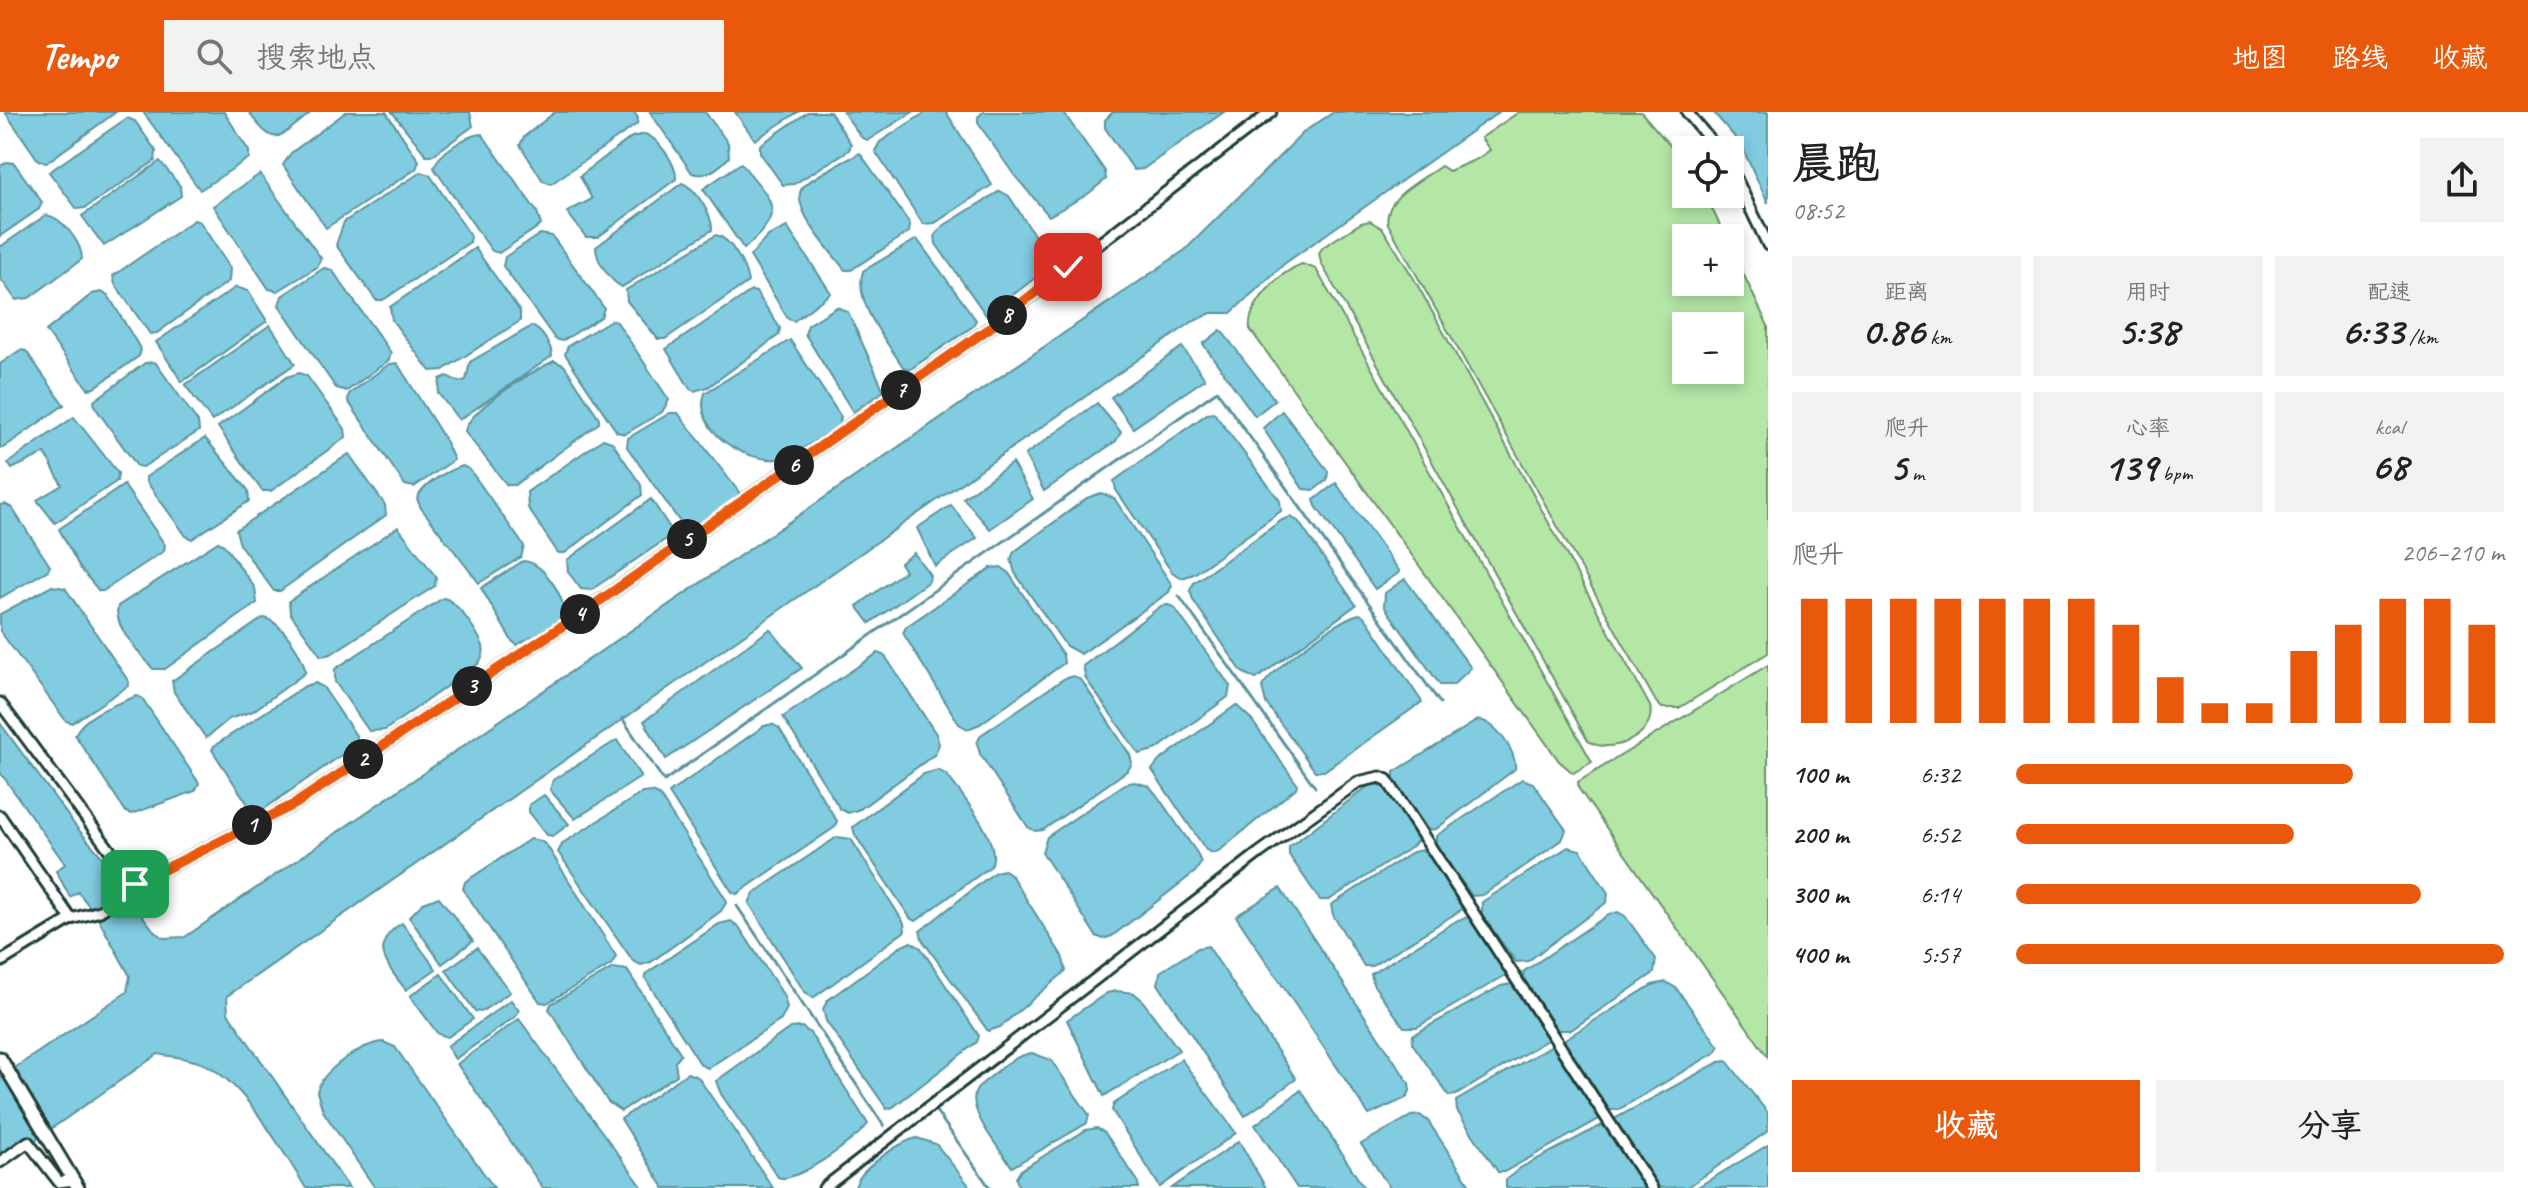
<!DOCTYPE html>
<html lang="zh">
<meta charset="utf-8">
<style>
body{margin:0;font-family:Caveat,"LXGW WenKai TC",sans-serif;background:#f2f2f2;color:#222;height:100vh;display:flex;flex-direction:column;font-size:30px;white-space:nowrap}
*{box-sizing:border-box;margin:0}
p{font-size:26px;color:#767676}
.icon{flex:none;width:44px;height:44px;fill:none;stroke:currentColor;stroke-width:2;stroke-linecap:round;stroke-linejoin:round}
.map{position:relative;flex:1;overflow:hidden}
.side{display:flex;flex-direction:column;background:#fff;width:760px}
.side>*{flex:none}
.tools{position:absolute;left:1672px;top:24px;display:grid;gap:16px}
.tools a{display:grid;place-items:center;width:72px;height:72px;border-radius:0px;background:#fff;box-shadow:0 4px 12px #0003;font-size:40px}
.pin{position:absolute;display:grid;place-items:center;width:68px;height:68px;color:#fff;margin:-34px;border-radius:16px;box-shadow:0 4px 12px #0006}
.km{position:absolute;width:40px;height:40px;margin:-20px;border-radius:50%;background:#222;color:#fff;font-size:22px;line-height:40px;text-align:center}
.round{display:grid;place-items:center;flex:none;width:84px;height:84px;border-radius:0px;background:#f2f2f2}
.summary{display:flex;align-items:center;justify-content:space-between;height:136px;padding:0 24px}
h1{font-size:44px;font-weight:800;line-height:60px}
.metrics{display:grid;grid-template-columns:repeat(3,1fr);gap:12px;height:136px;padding:8px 24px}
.metrics div{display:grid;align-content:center;border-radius:0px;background:#f2f2f2;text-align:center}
.metrics b{font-size:40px;font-weight:800}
.metrics small{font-size:22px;font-weight:400}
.metrics p{font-size:22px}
.chart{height:224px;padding:16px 24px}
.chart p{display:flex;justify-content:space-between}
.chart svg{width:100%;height:144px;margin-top:8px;stroke:#ea580c;stroke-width:6}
.action{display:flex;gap:16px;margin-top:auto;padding:16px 24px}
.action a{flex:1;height:92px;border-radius:0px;background:#ea580c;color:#fff;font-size:32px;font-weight:800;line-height:92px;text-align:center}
.action a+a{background:#f2f2f2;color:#222}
ul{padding:0 24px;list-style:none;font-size:26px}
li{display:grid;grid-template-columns:128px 96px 1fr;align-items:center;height:60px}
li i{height:20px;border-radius:10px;background:#ea580c}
header{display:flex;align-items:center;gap:48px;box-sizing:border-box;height:112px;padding:0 40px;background:#ea580c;color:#fff}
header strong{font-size:38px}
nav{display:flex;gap:44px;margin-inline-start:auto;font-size:28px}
.search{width:560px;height:72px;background:#f2f2f2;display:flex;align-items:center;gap:20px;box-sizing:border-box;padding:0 28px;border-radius:0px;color:#767676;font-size:30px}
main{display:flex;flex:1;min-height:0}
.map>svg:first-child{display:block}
</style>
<header>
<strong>Tempo</strong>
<div class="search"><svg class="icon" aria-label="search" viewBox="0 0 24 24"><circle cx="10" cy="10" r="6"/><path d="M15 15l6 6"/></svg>搜索地点</div>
<nav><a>地图</a><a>路线</a><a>收藏</a></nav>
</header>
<main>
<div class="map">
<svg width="1768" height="1076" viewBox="0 0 1768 1076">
<rect width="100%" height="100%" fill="#fff"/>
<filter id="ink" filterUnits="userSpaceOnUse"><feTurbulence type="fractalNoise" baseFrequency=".0125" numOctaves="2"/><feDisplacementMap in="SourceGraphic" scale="16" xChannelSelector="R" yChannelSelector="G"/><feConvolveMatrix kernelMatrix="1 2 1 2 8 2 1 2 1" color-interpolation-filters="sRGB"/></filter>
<g filter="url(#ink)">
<g fill="#b4e6a6" stroke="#6a926d" stroke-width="2" fill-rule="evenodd">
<path d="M1519 0H1641L1686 52V82H1705L1726 126H1686V170H1730V134L1768 214V541L1679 596H1662L1656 590 1388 112C1382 86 1422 68 1441 54L1449 59 1477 47 1490 38 1481 26ZM1730 214V258H1686V214Z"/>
<path d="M1370 109 1383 117 1413 165 1650 594C1657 624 1610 644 1588 629L1321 151 1319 141 1323 135 1361 111Z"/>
<path d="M1302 152 1316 157 1592 650 1573 661 1559 649 1250 217C1247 193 1280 160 1302 152Z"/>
<path d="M1768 553V945L1579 677 1578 670Z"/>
</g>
<g fill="#81cce1" stroke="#5a939c" stroke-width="2">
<path d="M5 0H116L46 51 38 48Z"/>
<path d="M143 0H224L249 39V46L200 78Z"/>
<path d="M249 0H312C279 24 276 40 249 0Z"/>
<path d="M346 0H386L419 49 416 57 326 116 283 53 291 41Z"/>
<path d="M392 0H470L473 14 433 43H426Z"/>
<path d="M555 0H634L638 6 637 12 551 72 543 69 520 33 524 25Z"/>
<path d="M650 0H705L728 31 729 45C720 55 706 66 692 61Z"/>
<path d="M735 0H798L755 28Z"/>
<path d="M808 0H830L851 32 849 38 794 72 783 73 760 41V33Z"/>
<path d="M843 0H913L868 28 862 26Z"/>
<path d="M926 0H946L992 73 935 111 923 112 875 39 880 30Z"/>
<path d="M983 0H1063L1105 59 1106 67 1088 82 1049 104 1014 63 978 11V5Z"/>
<path d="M1113 0H1224L1143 57 1134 58 1105 16V8Z"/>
<path d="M1334 0H1499L1284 152 1231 201H1211L1192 210 227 884 228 901 349 1076H306C284 1041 241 965 201 951 188 946 172 945 158 942L28 1033 0 1040V966L121 884 127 880 130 864 95 801 78 780 70 785 56 759 65 752 0 660V611L77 716 121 767 127 784 155 820 164 826 185 825 1185 138 1305 19Z"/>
<path d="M1713 0H1768V91L1740 31Z"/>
<path d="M127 6 135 9 156 39 155 49 85 96 77 97 49 60Z"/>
<path d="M482 22 537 100 541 113 499 141 492 139 434 56C437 42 468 22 482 22Z"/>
<path d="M645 22C659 27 677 53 676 67L598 125H586L567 100 592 87 580 64 632 25Z"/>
<path d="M860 41 910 112 909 120 851 158H845C833 142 792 98 801 78 806 67 848 48 860 41Z"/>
<path d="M160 49 180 74 181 84 104 134 82 104Z"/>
<path d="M7 50 14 51 42 90 39 97 0 124V54Z"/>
<path d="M741 51C772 90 789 97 744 137L703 77Z"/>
<path d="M421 60 430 63 470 123V130L383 188H376L336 133 344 110Z"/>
<path d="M260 62 321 146 317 155 278 179 269 177 213 94Z"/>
<path d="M682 71C695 75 713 104 712 118L622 175C610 169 596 149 596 135Z"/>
<path d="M1000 79 1009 84 1049 146 1050 155 986 203 936 132 935 123 943 114Z"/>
<path d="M46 103C62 105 82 131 82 147L29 186 16 188 0 166V135Z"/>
<path d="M194 108 200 110 230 156 229 169 157 221 150 222 115 172 113 164Z"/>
<path d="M787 115 831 181 794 209 788 207 750 144 768 124Z"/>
<path d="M540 122 552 124 604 196 601 205 562 229 555 227 503 154 505 145Z"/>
<path d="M716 123C731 126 746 155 748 170L665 227H658L627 189 626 178Z"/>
<path d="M917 127 976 208 972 215 909 258 903 255C887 229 853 191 863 159Z"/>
<path d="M475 136 520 199V209L443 258 430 259 392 208 390 195Z"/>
<path d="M324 156 332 158 391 241 389 248 347 279 336 276 279 193 282 184Z"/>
<path d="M236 175 248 179 267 209 182 270 156 230Z"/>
<path d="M751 179 756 180 780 216 779 223 708 275 694 279 690 277 666 237Z"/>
<path d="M101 180 108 183 141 238 139 244 94 276 88 277 46 219 92 182Z"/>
<path d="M837 195 848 200 884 279 853 300 805 222 808 213Z"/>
<path d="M611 208 617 210 669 288 662 300 625 322 617 320 565 242 568 234Z"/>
<path d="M270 213 295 252 212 309 185 273Z"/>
<path d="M532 214C542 219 552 234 552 244L459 308 438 281 440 267 447 264 459 270 466 268 470 250Z"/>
<path d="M1221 218 1275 288 1255 304 1203 232Z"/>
<path d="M790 228 841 305 839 314C824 323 793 345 777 347 744 350 692 318 705 281Z"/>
<path d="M1182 235 1205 267 1133 316 1111 285Z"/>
<path d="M20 238 26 239 64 293 3 336H0V252Z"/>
<path d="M554 249 564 253 599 306V311L515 373H507L465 320C466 299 533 259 554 249Z"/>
<path d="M155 250 198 310 199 319 143 355 137 354 95 295 94 289 145 251Z"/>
<path d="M397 251 444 326 454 348 414 375 405 373 348 289 349 282 389 252Z"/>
<path d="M299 261 307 264 345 317 346 325 271 379H262L218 315 287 265Z"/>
<path d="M1097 291 1121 320 1116 329 1044 379 1025 343Z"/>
<path d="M1282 299 1328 359 1327 368 1314 378 1303 377 1263 316Z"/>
<path d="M670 301H678L739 380V387L694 419 685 417 627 335 628 326Z"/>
<path d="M1214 301 1280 389 1281 399 1194 462 1182 466 1172 460 1116 378 1114 369 1207 302Z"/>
<path d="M74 305 118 361 117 369 55 411 37 388 62 373 45 341 12 357 8 351Z"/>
<path d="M205 326 248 378 249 389 192 427 186 424 146 369V365Z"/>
<path d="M603 327 612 330 641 373 642 383 565 441H558L528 396 527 380Z"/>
<path d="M349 342 385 393 386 403 280 479H274L240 433 236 418Z"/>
<path d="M1012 351 1033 387 990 417 963 386Z"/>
<path d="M463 354 470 358 524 434 521 445 479 471 421 396 417 387C422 373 449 357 463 354Z"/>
<path d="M1336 371 1400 460 1375 477 1316 394 1314 388Z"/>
<path d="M124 373 165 433 164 439 103 479H99L80 456 59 417Z"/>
<path d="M1101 381 1114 386 1172 473 1169 480 1081 542 1066 534 1015 461 1011 447 1014 440 1087 386Z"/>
<path d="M651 387 672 419 669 425 591 478 581 477 568 460 567 448Z"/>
<path d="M5 392 12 396 50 454 48 458 0 486V393Z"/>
<path d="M951 393 977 426 935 454 917 416Z"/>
<path d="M1290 405 1298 409 1356 493 1256 567 1242 560 1193 488 1190 478 1194 471 1282 408Z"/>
<path d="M398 415 436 465 435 474 331 542 321 544 290 501 289 489Z"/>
<path d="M218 430 224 433 255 476 257 491 165 557H153C141 541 112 515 118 494Z"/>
<path d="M914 441 930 463 929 469 870 511 857 494 905 459 900 451Z"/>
<path d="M523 449C543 450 562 481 564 499L557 511 517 533 512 529 481 476Z"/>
<path d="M1001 455 1008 460 1063 543 1064 551 980 612 968 617 959 612 903 521 906 515 991 456Z"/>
<path d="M1405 467 1471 556 1453 573H1440L1384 494 1385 481Z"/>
<path d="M52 474 65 476 129 570 128 574 72 611 66 609 0 519V502Z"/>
<path d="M443 486C456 487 478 521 483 534 485 541 482 546 478 552L385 618 369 619 335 570V557Z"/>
<path d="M1168 493 1174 495 1230 574 1228 585 1157 637 1139 642 1086 567 1083 554 1161 494Z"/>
<path d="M1360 502 1365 505 1422 590 1324 659H1315L1266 591 1262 575C1269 559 1342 504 1360 502Z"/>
<path d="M263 506C279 507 306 545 305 561L253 599 229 607 206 626 174 580 172 569Z"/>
<path d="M770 517 802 556 666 647 644 609Z"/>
<path d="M878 541 885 544 936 622 939 632 935 642 860 697 848 701 840 697 783 605Z"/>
<path d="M1074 564 1082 569 1130 643 1132 651 1128 658 1043 718 1035 719 1028 715 980 642 977 631 981 623 1065 566Z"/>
<path d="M315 571 323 575 357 625 356 633 264 697H251L212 638 214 634 305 574Z"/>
<path d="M137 584 142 586 199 671 195 679 132 702 126 700 75 623C84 602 117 592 137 584Z"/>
<path d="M1236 593 1250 606 1297 672 1296 676 1219 739 1213 741 1206 738 1152 658 1159 649Z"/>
<path d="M1478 608C1495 609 1517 640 1515 657L1436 717 1428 718 1394 669V660Z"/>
<path d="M772 612 779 616 837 709 835 715 737 782 732 780 669 681 764 614Z"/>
<path d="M617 628 641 665 575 707 550 678 553 668Z"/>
<path d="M938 658 947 663C961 683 1003 730 991 754L916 809 911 807 855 723 853 715 924 662Z"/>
<path d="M1522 667 1533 671 1566 718 1562 728 1483 783 1472 784 1436 733V724Z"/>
<path d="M1134 670 1149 674 1156 682 1197 741 1201 751 1195 760 1112 824 1103 827 1096 824 1042 740 1047 725 1125 672Z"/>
<path d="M1372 671 1385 675 1420 725 1413 734 1329 788H1320L1289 743V735Z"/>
<path d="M652 680 659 683 727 789 721 799 651 850 641 853 633 849 558 740 563 731 642 681Z"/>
<path d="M544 683 569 712 553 724 547 723 529 700V693Z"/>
<path d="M837 725 851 727 904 811 905 819 813 886 804 879 749 791 754 781Z"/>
<path d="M530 727 541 729 547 734 616 844 612 852 547 891 540 890 463 777 465 770Z"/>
<path d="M1568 735 1580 738 1608 781 1607 790 1528 849 1516 850 1482 803V790Z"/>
<path d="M1422 738 1430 742 1461 790V798L1372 854H1364L1333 803 1331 793 1413 740Z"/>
<path d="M1004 758 1011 763 1062 844 1066 859 1000 915 988 919 923 829 920 819 995 760Z"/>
<path d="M1280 776 1409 971 1410 979 1406 986 1369 1003 1236 804Z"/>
<path d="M439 785 473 829 442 852 409 805 423 791Z"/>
<path d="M1618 800 1625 804 1656 847 1654 861 1571 918H1558L1525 870 1523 860 1608 803Z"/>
<path d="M1468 805 1472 807 1506 857V863L1417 915H1404L1373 872 1371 862 1458 808Z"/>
<path d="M731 809 739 815 784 884 787 896 781 908 708 956 701 953 645 866 647 861 719 812Z"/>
<path d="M402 811 436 857 406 878C388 855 367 832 402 811Z"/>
<path d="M911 830 921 836 979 924 977 930 893 995 887 997 826 909 823 897 828 888 900 835Z"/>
<path d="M1208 834 1296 967 1245 1004 1158 872 1160 860 1198 836Z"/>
<path d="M477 836 510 880 481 900 475 899 446 858Z"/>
<path d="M613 856 627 858 681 942 675 950 677 963 621 999 608 990 549 897 551 892Z"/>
<path d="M441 862 473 907 448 925 438 922 410 884Z"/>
<path d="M1666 870 1676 876 1719 935 1716 940 1618 998H1610L1565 932V927L1652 873Z"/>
<path d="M1511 872 1515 873 1546 919 1547 928 1456 983 1449 984 1412 931 1413 923 1501 874Z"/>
<path d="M1116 879 1134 881 1141 887 1179 938 1104 984 1067 908 1107 881Z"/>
<path d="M511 888 519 899 515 905 455 947 447 934Z"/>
<path d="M519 907 643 1076H543L457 952Z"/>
<path d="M802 915 810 921 868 1012C857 1027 794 1073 778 1065L721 982 716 969 790 916Z"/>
<path d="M383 930 395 935 494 1076H375L323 999 317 980C321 959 362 931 383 930Z"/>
<path d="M1551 934 1559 938 1600 1001 1599 1007 1504 1060H1498L1457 999 1456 989Z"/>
<path d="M1032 941 1051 948 1089 1003 1087 1011 1012 1055C1001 1039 966 998 976 979 980 972 988 967 994 962 1006 951 1016 944 1032 941Z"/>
<path d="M1181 947 1236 1021 1160 1075 1112 998 1114 992Z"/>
<path d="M1727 949 1768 1001V1019L1688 1075 1659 1076 1614 1007 1719 950Z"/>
<path d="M687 961 698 965 773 1076H664L621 1007Z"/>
<path d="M1301 978 1364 1076H1297L1255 1013Z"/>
<path d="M1420 1003 1428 1009 1472 1076H1390L1361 1032 1411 1004Z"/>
<path d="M1602 1013 1609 1015 1650 1076H1506V1068L1520 1056Z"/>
<path d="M1097 1016 1105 1021 1137 1068 1139 1076H1019L1016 1066 1021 1058 1086 1018Z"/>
<path d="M917 1026 936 1032 971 1076H855C858 1058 899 1030 917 1026Z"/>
<path d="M1239 1029 1266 1076H1172Z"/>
<path d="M1768 1033V1076H1696Z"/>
</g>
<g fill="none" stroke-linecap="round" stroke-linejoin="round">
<g stroke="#5a939c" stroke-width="3">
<path d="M1179 484 1315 675"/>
<path d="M622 606 664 669 1217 279 1440 591"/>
<path d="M737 794 884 1014"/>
<path d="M936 999 990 1076"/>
</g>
<defs>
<g id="minor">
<path d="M1687 0 1718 38"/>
<path d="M1730 54 1768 133"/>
<path d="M0 591 135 772"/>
<path d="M0 704 71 807"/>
<path d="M0 850 71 807 100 799 135 772 295 692 588 497 988 217 1271 0"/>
<path d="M0 1050 28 1030 59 1070 73 1068"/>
<path d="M824 1076 1259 741 1358 670 1380 665 1387 668 1652 1076"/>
</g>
<path id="tertiary" d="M0 946 78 1076"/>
</defs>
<use href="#minor" stroke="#1f3d34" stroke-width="15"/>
<use href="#tertiary" stroke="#1f3d34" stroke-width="17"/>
<use href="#minor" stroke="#fff" stroke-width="9"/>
<use href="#tertiary" stroke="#fff" stroke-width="11"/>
</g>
</g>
<g fill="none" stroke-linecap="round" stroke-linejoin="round" filter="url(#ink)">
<defs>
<path id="route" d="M135 772 295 692 588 497 988 217 1068 155"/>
</defs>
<use href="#route" stroke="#fff" stroke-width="16"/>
<use href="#route" stroke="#ea580c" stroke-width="10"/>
</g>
</svg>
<div class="tools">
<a><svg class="icon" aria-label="locate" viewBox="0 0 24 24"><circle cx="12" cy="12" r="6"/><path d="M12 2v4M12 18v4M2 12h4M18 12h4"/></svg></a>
<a>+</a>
<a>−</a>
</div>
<div class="pin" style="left:135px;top:772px;background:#1e9e55"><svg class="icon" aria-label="arrive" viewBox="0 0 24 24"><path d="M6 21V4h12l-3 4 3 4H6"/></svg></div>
<div class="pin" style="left:1068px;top:155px;background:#d93025"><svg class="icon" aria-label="check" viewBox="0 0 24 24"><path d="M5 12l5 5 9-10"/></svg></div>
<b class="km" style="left:252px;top:713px">1</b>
<b class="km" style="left:363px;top:647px">2</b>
<b class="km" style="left:472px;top:574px">3</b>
<b class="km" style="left:580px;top:502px">4</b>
<b class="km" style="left:687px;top:427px">5</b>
<b class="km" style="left:794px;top:353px">6</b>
<b class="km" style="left:901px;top:278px">7</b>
<b class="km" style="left:1007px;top:203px">8</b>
</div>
<section class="side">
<div class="summary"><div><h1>晨跑</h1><p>08:52</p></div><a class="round"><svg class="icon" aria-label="share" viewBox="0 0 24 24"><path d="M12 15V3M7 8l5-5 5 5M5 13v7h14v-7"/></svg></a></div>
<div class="metrics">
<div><p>距离</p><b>0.86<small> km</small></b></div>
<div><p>用时</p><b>5:38</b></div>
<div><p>配速</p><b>6:33<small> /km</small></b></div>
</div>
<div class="metrics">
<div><p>爬升</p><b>5<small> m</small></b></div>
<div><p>心率</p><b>139<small> bpm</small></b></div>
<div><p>kcal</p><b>68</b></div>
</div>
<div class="chart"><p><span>爬升</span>206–210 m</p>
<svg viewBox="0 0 160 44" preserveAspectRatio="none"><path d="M5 44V6M15 44V6M25 44V6M35 44V6M45 44V6M55 44V6M65 44V6M75 44V14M85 44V30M95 44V38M105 44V38M115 44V22M125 44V14M135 44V6M145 44V6M155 44V14"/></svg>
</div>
<ul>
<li><b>100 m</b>6:32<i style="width:69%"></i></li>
<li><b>200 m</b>6:52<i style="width:57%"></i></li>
<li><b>300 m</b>6:14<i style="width:83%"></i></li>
<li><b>400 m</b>5:57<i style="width:100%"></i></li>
</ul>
<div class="action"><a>收藏</a><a>分享</a></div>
</section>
</main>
